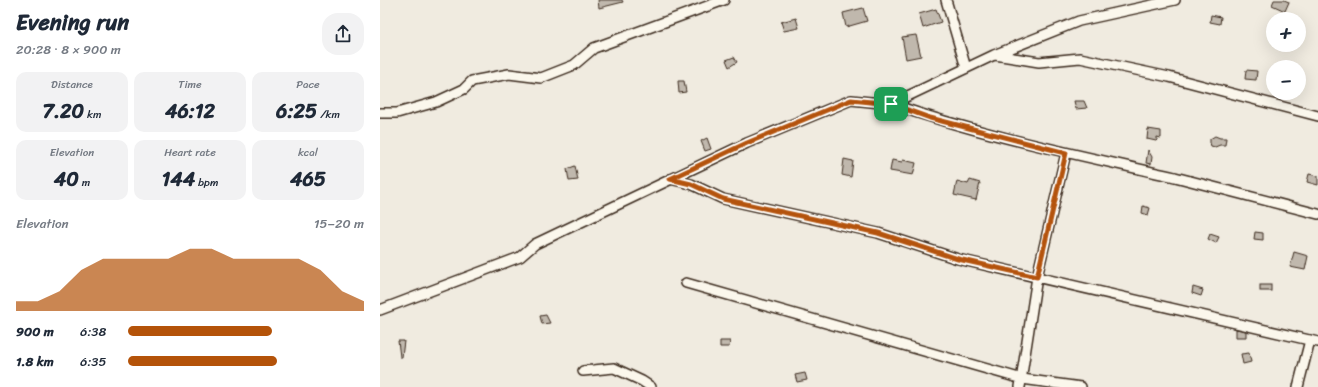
<!DOCTYPE html>
<meta charset="utf-8">
<style>
body{margin:0;font-family:Sriracha,sans-serif;background:#f2f2f3;color:#1f2937;height:100vh;display:flex;flex-direction:column;font-size:15px;white-space:nowrap}
*{box-sizing:border-box;margin:0}
p{font-size:13px;color:#747a83}
.icon{flex:none;width:22px;height:22px;fill:none;stroke:currentColor;stroke-width:2;stroke-linecap:round;stroke-linejoin:round}
.map{position:relative;flex:1;overflow:hidden}
.side{display:flex;flex-direction:column;background:#fff;width:380px}
.side>*{flex:none}
.controls{position:absolute;left:886px;top:12px;display:grid;gap:8px}
.controls a{display:grid;place-items:center;width:40px;height:40px;border-radius:50%;background:#fff;box-shadow:0 4px 16px #0002;font-size:20px}
.pin{position:absolute;display:grid;place-items:center;width:34px;height:34px;color:#fff;margin:-17px;border-radius:8px;box-shadow:0 2px 6px #0006}
.round{display:grid;place-items:center;flex:none;width:42px;height:42px;border-radius:16px;background:#f2f2f3}
.overview{display:flex;align-items:center;justify-content:space-between;height:68px;padding:0 16px}
h1{font-size:22px;font-weight:800;line-height:30px}
.metrics{display:grid;grid-template-columns:repeat(3,1fr);gap:6px;height:68px;padding:4px 16px}
.metrics div{display:grid;align-content:center;border-radius:10px;background:#f2f2f3;text-align:center}
.metrics b{font-size:20px;font-weight:800}
.metrics small{font-size:11px;font-weight:400}
.metrics p{font-size:11px}
.chart{height:112px;padding:8px 16px}
.chart p{display:flex;justify-content:space-between}
.chart svg{width:100%;height:72px;margin-top:4px;fill:#b45309;opacity:.7}
ul{padding:0 16px;list-style:none;font-size:13px}
li{display:grid;grid-template-columns:64px 48px 1fr;align-items:center;height:30px}
li i{height:10px;border-radius:5px;background:#b45309}
main{display:flex;flex:1;min-height:0}
.map>svg:first-child{display:block}
</style>
<main>
<section class="side">
<div class="overview"><div><h1>Evening run</h1><p>20:28 · 8 × 900 m</p></div><a class="round"><svg class="icon" aria-label="share" viewBox="0 0 24 24"><path d="M12 15V3M7 8l5-5 5 5M5 13v7h14v-7"/></svg></a></div>
<div class="metrics">
<div><p>Distance</p><b>7.20<small> km</small></b></div>
<div><p>Time</p><b>46:12</b></div>
<div><p>Pace</p><b>6:25<small> /km</small></b></div>
</div>
<div class="metrics">
<div><p>Elevation</p><b>40<small> m</small></b></div>
<div><p>Heart rate</p><b>144<small> bpm</small></b></div>
<div><p>kcal</p><b>465</b></div>
</div>
<div class="chart"><p><span>Elevation</span>15–20 m</p>
<svg viewBox="0 0 160 44" preserveAspectRatio="none"><path d="M0 44V38L10 38L20 32L30 19L40 12L50 12L60 12L70 12L80 6L90 6L100 12L110 12L120 12L130 12L140 19L150 32L160 38V44z"/></svg>
</div>
<ul>
<li><b>900 m</b>6:38<i style="width:61%"></i></li>
<li><b>1.8 km</b>6:35<i style="width:63%"></i></li>
</ul>
</section>
<div class="map">
<svg width="938" height="387" viewBox="0 0 938 387">
<rect width="100%" height="100%" fill="#f0ebe0"/>
<filter id="ink" filterUnits="userSpaceOnUse"><feTurbulence type="fractalNoise" baseFrequency=".025" numOctaves="2"/><feDisplacementMap in="SourceGraphic" scale="8" xChannelSelector="R" yChannelSelector="G"/><feConvolveMatrix kernelMatrix="1 2 1 2 8 2 1 2 1" color-interpolation-filters="sRGB"/></filter>
<g filter="url(#ink)">
<g fill="#c0b8ad" stroke="#3b2a1e">
<path d="M218 0H242L243 2 219 8Z"/>
<path d="M894 0H904L909 2 905 11 892 5Z"/>
<path d="M483 8 487 21 466 27 463 13Z"/>
<path d="M556 9 561 22 543 28 539 14Z"/>
<path d="M831 15 841 17 840 24 830 22Z"/>
<path d="M416 18 419 28 404 31 401 22Z"/>
<path d="M536 35 541 56 526 59 522 37Z"/>
<path d="M354 57 357 62 349 67 346 60Z"/>
<path d="M866 70 877 71 876 80 865 79Z"/>
<path d="M298 81H304L306 92 299 93Z"/>
<path d="M694 101H704L707 108 696 109Z"/>
<path d="M768 129 781 131V138L777 137V140L776 141 767 139Z"/>
<path d="M835 136 840 138H846L845 145H840L835 147 831 146 830 143V139Z"/>
<path d="M327 138 331 149 325 151 321 141Z"/>
<path d="M768 150 772 157 771 164 766 163Z"/>
<path d="M464 159 473 161 471 177 462 175Z"/>
<path d="M512 160 522 162 523 160 536 163 533 175 510 171Z"/>
<path d="M195 166 198 180 189 181 187 169Z"/>
<path d="M929 174 938 176V185L927 182Z"/>
<path d="M590 180 600 183 596 200 574 195 577 181 588 184Z"/>
<path d="M763 206 770 208 768 215 762 213Z"/>
<path d="M875 232 883 233V240L874 239Z"/>
<path d="M830 234 839 237 836 243 828 239Z"/>
<path d="M914 252 928 256 925 270 910 267Z"/>
<rect x="880" y="285" width="11" height="6"/>
<path d="M813 287 823 290 821 296 812 293Z"/>
<path d="M166 315 170 323 162 324 160 316Z"/>
<path d="M856 329 866 331V337H856Z"/>
<path d="M18 341H24L22 357H20Z"/>
<path d="M340 341H350L349 347H340Z"/>
<path d="M869 353 871 362 863 364 861 354Z"/>
<path d="M425 373 427 380 417 382 415 375Z"/>
</g>
<g fill="none" stroke-linecap="round" stroke-linejoin="round">
<defs>
<g id="minor">
<path d="M566 0 586 68"/>
<path d="M615 55 659 62 700 58 789 77 938 116"/>
<path d="M511 104C603 136 700 155 795 177 843 189 890 202 938 214"/>
<path d="M0 113H17L56 102 84 89 92 81 129 74 161 78 194 65 214 48 344 0"/>
<path d="M290 179 311 184 343 199 498 233 578 259 938 342"/>
<path d="M306 283 642 379 701 387"/>
<path d="M0 310 140 257 155 244 367 143 471 100 511 104 614 55 699 21 795 0"/>
<path d="M203 371 234 368 262 381 271 387"/>
<path d="M640 387 657 277 686 153"/>
<path d="M918 387 930 340"/>
</g>
</defs>
<use href="#minor" stroke="#3b2a1e" stroke-width="12"/>
<use href="#minor" stroke="#fbf7ec" stroke-width="9"/>
</g>
</g>
<g fill="none" stroke-linecap="round" stroke-linejoin="round" filter="url(#ink)">
<defs>
<path id="route" d="M471 100 511 104 550 118 686 153 657 277 578 259 498 233 343 199 311 184 290 179 367 143Z"/>
</defs>
<use href="#route" stroke="#fff" stroke-width="8"/>
<use href="#route" stroke="#b45309" stroke-width="5"/>
</g>
</svg>
<div class="controls">
<a>+</a>
<a>−</a>
</div>
<div class="pin" style="left:511px;top:104px;background:#1e9e55"><svg class="icon" aria-label="arrive" viewBox="0 0 24 24"><path d="M6 21V4h12l-3 4 3 4H6"/></svg></div>
</div>
</main>
